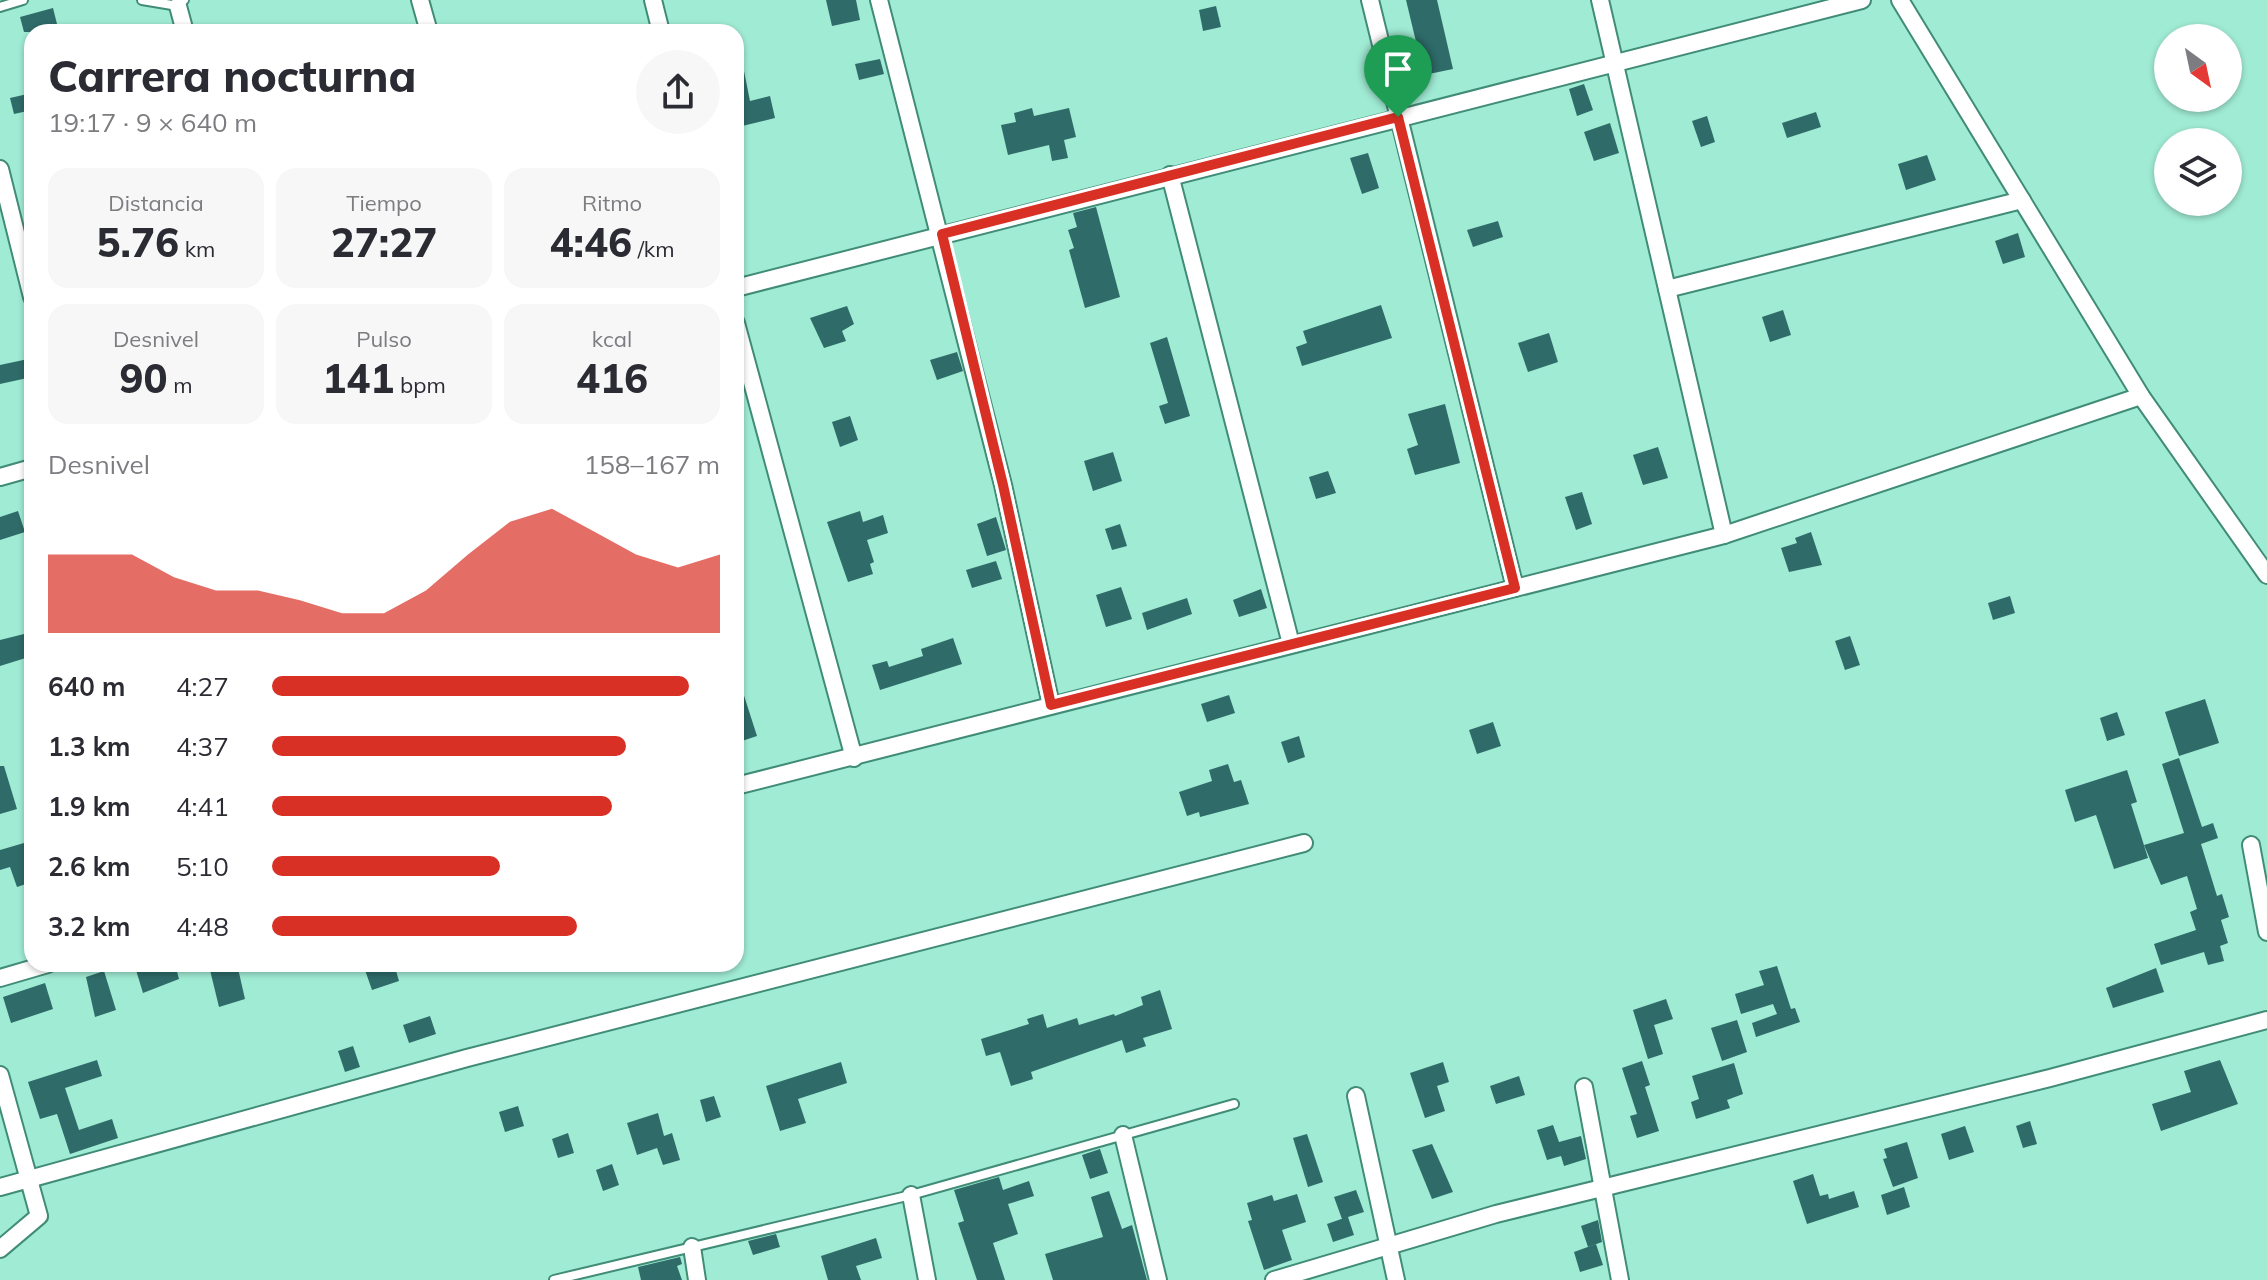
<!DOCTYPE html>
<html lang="es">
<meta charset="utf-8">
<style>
body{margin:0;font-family:Mulish,sans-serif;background:#f7f7f7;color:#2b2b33;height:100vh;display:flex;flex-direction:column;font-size:30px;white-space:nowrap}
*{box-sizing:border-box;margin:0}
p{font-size:26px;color:#7c7c81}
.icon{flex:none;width:44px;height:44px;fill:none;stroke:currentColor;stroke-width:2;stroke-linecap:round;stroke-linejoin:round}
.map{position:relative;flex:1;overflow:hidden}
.drawer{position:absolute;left:24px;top:24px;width:720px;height:948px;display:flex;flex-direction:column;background:#fff;border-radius:24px;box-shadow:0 2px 6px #0004}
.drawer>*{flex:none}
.needle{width:52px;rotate:147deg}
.controls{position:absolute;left:2154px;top:24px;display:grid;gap:16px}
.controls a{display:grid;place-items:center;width:88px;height:88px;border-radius:50%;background:#fff;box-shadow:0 2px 6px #0004;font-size:40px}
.pin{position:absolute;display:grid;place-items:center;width:68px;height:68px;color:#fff;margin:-82px -34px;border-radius:50% 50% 50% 0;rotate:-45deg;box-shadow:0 0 8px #0007}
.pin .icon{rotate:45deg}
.round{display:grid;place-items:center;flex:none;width:84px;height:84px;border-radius:42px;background:#f7f7f7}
.head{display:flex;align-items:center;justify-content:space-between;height:136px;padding:0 24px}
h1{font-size:44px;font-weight:800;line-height:60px}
.stats{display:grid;grid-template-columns:repeat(3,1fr);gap:12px;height:136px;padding:8px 24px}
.stats div{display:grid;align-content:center;border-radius:20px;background:#f7f7f7;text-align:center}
.stats b{font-size:40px;font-weight:800}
.stats small{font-size:22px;font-weight:400}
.stats p{font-size:22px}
.chart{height:224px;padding:16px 24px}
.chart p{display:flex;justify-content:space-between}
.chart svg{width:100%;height:144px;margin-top:8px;fill:#d93025;opacity:.7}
ul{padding:0 24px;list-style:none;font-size:26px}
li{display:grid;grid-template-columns:128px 96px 1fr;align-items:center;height:60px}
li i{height:20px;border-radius:10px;background:#d93025}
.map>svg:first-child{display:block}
</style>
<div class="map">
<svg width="2267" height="1280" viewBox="0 0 2267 1280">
<rect width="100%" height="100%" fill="#a0ebd4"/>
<g fill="#2e6b69">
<path d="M826 0H856L860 20 832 26Z"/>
<path d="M1406 0H1437L1453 69 1424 75Z"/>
<path d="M1216 6 1221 27 1203 31 1199 10Z"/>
<path d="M53 8 59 32H24L20 17Z"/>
<path d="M880 59 884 74 859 80 855 64Z"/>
<path d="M743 66 750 101 770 96 775 118 738 127 736 67Z"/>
<path d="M1584 84 1593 110 1577 116 1569 89Z"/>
<path d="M32 93V110L14 114 10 98Z"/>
<path d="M1032 108 1034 116 1069 108 1076 137 1064 140 1068 158 1052 161 1049 145 1008 155 1001 125 1016 122 1014 113Z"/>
<path d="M1816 112 1821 127 1787 138 1782 123Z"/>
<path d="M1707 116 1715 142 1701 147 1692 121Z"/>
<path d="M1610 123 1619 153 1594 161 1584 132Z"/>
<path d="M1368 153 1379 188 1362 194 1350 158Z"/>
<path d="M1927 155 1936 180 1906 190 1898 164Z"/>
<path d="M1096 207 1120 297 1085 308 1069 250 1074 248 1068 230 1077 227 1073 213Z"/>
<path d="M1498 221 1503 237 1473 247 1467 230Z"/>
<path d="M2018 233 2025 257 2003 264 1995 241Z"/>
<path d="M1381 305 1392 338 1302 366 1296 347 1307 343 1303 331Z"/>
<path d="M847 306 854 324 842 331 846 341 824 348 810 318Z"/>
<path d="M1783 310 1791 335 1770 342 1762 317Z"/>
<path d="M1549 333 1558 362 1528 372 1518 343Z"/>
<path d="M1167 337 1190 416 1165 424 1159 406 1168 403 1150 343Z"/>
<path d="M957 352 963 371 937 380 930 360Z"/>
<path d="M28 359 32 377 0 384V365Z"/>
<path d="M1445 404 1460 463 1415 475 1407 449 1418 445 1408 414Z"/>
<path d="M850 416 858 440 840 447 832 422Z"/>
<path d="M1658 447 1668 478 1643 485 1633 455Z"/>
<path d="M1113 452 1122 481 1093 491 1084 461Z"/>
<path d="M1328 471 1336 493 1316 499 1309 477Z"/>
<path d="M1582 492 1592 524 1576 530 1565 497Z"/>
<path d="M18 511 25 532 0 540V517Z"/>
<path d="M860 511 863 522 883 515 888 533 867 540 874 562 870 564 873 574 848 582 827 522Z"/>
<path d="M996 517 1006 550 987 556 977 524Z"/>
<path d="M1120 524 1127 546 1112 550 1105 529Z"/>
<path d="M1811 532 1822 565 1789 572 1781 548 1797 543 1795 538Z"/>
<path d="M996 561 1002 579 972 588 966 570Z"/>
<path d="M1121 587 1132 619 1106 627 1096 595Z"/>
<path d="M1261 589 1267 608 1239 617 1233 600Z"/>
<path d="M2010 596 2015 613 1993 620 1988 603Z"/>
<path d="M1187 598 1192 614 1147 630 1142 613Z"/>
<path d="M32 632V656L0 666V640Z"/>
<path d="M1850 636 1860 665 1845 670 1835 641Z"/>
<path d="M953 638 962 664 880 690 872 665 887 661 889 667 923 656 921 649Z"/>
<path d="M739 680 757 736 736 743V681Z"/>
<path d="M1229 695 1235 713 1207 722 1201 704Z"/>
<path d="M2205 699 2219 743 2179 756 2165 712Z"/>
<path d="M2117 712 2125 735 2107 741 2100 718Z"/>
<path d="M1493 722 1501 746 1477 754 1469 730Z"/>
<path d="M1299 736 1305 757 1288 763 1281 742Z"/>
<path d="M2179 758 2202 827 2213 823 2218 838 2201 844 2217 896 2222 894 2229 917 2221 920 2228 943 2220 946 2224 961 2208 965 2204 952 2161 965 2154 944 2196 930 2190 912 2197 909 2187 876 2161 885 2144 845 2184 833 2162 764Z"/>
<path d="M1228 764 1234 782 1241 780 1249 804 1200 817 1199 812 1187 816 1179 792 1212 781 1209 770Z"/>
<path d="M0 766H4L17 809 0 814Z"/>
<path d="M2127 770 2137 802 2131 804 2148 858 2114 869 2096 815 2075 822 2065 790Z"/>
<path d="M24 843 32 882 17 887 10 867 0 870V850Z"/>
<path d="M156 964H175L179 979 143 993 136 970Z"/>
<path d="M227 964H237L245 999 219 1007 210 970Z"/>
<path d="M384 964H394L399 981 372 990 365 970Z"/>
<path d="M1777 966 1791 1009 1795 1008 1800 1022 1756 1037 1752 1023 1777 1014 1773 1004 1741 1014 1735 994 1764 985 1759 971Z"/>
<path d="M2156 968 2164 992 2113 1008 2106 988Z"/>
<path d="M104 971 116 1010 95 1017 86 977Z"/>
<path d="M45 983 53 1009 11 1023 3 997Z"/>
<path d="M1160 990 1172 1029 1143 1038 1146 1046 1126 1053 1122 1040 1031 1072 1033 1079 1011 1086 1000 1052 986 1056 981 1039 1029 1024 1027 1019 1043 1014 1047 1028 1077 1018 1079 1025 1114 1014 1115 1016 1143 1005 1141 997Z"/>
<path d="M1666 999 1673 1019 1654 1025 1663 1054 1648 1059 1633 1010Z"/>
<path d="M430 1016 436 1034 409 1043 403 1025Z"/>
<path d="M1737 1020 1747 1052 1722 1061 1711 1028Z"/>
<path d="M353 1046 360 1067 345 1072 338 1051Z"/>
<path d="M97 1060 102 1076 65 1088 79 1130 112 1119 118 1138 70 1154 57 1114 40 1119 28 1082Z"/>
<path d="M2220 1060 2238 1104 2161 1131 2152 1104 2191 1092 2184 1071Z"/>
<path d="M1642 1061 1650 1085 1645 1087 1659 1131 1637 1138 1630 1116 1637 1114 1622 1068Z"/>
<path d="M841 1062 847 1083 798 1099 806 1123 780 1131 766 1086Z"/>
<path d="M1443 1062 1449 1082 1437 1086 1445 1111 1425 1118 1410 1073Z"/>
<path d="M1734 1063 1743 1094 1727 1100 1730 1108 1696 1119 1691 1102 1699 1099 1692 1076Z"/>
<path d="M1519 1076 1525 1095 1496 1104 1490 1086Z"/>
<path d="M714 1096 721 1117 706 1122 700 1100Z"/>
<path d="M518 1106 524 1126 505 1132 499 1112Z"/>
<path d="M658 1113 664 1136 672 1133 680 1160 663 1165 657 1148 637 1155 627 1123Z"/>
<path d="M2030 1121 2037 1144 2023 1148 2016 1126Z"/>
<path d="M1553 1125 1559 1142 1581 1136 1586 1159 1564 1166 1561 1156 1547 1160 1537 1130Z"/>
<path d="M1965 1126 1974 1152 1949 1160 1941 1134Z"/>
<path d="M568 1133 574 1153 558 1158 552 1139Z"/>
<path d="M1307 1134 1323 1182 1308 1187 1293 1138Z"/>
<path d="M1907 1142 1918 1178 1893 1187 1883 1159 1887 1158 1884 1149Z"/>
<path d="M1432 1144 1453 1192 1432 1199 1412 1150Z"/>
<path d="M1100 1149 1108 1173 1090 1179 1082 1155Z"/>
<path d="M612 1164 619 1185 603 1191 596 1170Z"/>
<path d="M1813 1174 1820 1196 1828 1194 1829 1199 1854 1191 1859 1207 1807 1224 1793 1181Z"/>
<path d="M999 1177 1003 1190 1029 1181 1034 1196 1008 1204 1018 1234 993 1243 1005 1280H977L958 1223 964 1221 954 1190Z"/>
<path d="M1904 1187 1910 1207 1887 1215 1881 1195Z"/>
<path d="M1356 1190 1364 1212 1348 1217 1354 1235 1333 1242 1327 1224 1347 1217 1342 1219 1334 1197Z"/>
<path d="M1109 1191 1122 1229 1132 1225 1147 1280H1053L1045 1254 1103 1237 1091 1197Z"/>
<path d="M1297 1194 1306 1222 1282 1230 1292 1260 1264 1270 1248 1221 1252 1220 1247 1203 1272 1195 1274 1201Z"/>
<path d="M1598 1220 1602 1242 1588 1247 1581 1226Z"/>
<path d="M776 1234 780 1247 753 1255 748 1241Z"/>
<path d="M876 1238 882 1258 856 1266 861 1280H828L821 1256Z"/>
<path d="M1596 1244 1603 1265 1580 1272 1574 1252Z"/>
<path d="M680 1257 682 1264 677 1266 682 1280H641L638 1267Z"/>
</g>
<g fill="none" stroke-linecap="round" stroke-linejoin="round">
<defs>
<g id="lane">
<path d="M142 0 178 6 184 0"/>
<path d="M0 7 23 0"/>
<path d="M554 1280 911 1195 1234 1104"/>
</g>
<g id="street">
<path d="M420 0 429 32"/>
<path d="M653 0 661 32"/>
<path d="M879 0 1003 485 1051 705"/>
<path d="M1370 0 1515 588"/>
<path d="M1600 0 1724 535"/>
<path d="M1900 0 2141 396 2267 575"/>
<path d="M178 6 185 32"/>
<path d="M0 169 32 297"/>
<path d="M1170 175 1291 644"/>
<path d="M736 288 1862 0"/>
<path d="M1667 289 2022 200"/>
<path d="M736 323 854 758"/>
<path d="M0 477 32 468"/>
<path d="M736 786 1724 535 2141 396"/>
<path d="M2251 845 2267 932"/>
<path d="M0 978 48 964"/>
<path d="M0 1075 39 1216 0 1249"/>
<path d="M1584 1087 1620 1280"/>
<path d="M1356 1096 1396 1280"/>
<path d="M1123 1135 1158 1280"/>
<path d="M0 1187 467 1058 1304 843"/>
<path d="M911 1195 927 1280"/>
<path d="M692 1247 697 1280"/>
<path d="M1274 1280 1496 1214 2050 1078 2267 1020"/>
</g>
</defs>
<use href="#lane" stroke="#418c77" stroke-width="12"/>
<use href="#street" stroke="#418c77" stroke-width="20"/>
<use href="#lane" stroke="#fff" stroke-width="8"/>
<use href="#street" stroke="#fff" stroke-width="16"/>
</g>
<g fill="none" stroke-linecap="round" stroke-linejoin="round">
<defs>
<path id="route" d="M1398 117 1515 588 1051 705 1003 485 942 234Z"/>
</defs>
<use href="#route" stroke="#fff" stroke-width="16"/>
<use href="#route" stroke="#d93025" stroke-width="10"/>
</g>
</svg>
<div class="controls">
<a><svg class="needle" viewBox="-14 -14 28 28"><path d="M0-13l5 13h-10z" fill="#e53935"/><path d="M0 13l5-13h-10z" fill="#7c7c81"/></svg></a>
<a><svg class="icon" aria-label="layers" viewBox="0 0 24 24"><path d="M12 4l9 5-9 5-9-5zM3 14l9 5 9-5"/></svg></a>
</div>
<div class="pin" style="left:1398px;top:117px;background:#1e9e55"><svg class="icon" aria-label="arrive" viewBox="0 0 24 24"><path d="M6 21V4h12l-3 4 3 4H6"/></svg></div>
<section class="drawer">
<div class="head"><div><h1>Carrera nocturna</h1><p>19:17 · 9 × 640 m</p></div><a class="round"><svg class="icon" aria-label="share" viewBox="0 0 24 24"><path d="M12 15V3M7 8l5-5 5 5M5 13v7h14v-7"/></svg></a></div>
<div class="stats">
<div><p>Distancia</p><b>5.76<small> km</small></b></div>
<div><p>Tiempo</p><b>27:27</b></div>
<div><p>Ritmo</p><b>4:46<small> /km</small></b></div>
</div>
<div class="stats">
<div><p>Desnivel</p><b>90<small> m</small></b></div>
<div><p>Pulso</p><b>141<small> bpm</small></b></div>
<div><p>kcal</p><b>416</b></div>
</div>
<div class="chart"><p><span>Desnivel</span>158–167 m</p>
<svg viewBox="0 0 160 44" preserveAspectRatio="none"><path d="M0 44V20L10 20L20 20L30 27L40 31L50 31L60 34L70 38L80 38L90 31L100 20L110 10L120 6L130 13L140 20L150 24L160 20V44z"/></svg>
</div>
<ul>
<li><b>640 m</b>4:27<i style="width:93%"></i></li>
<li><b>1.3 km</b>4:37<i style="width:79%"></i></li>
<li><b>1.9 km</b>4:41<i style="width:76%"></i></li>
<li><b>2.6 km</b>5:10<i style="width:51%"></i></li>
<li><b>3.2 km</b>4:48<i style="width:68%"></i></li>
</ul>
</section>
</div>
